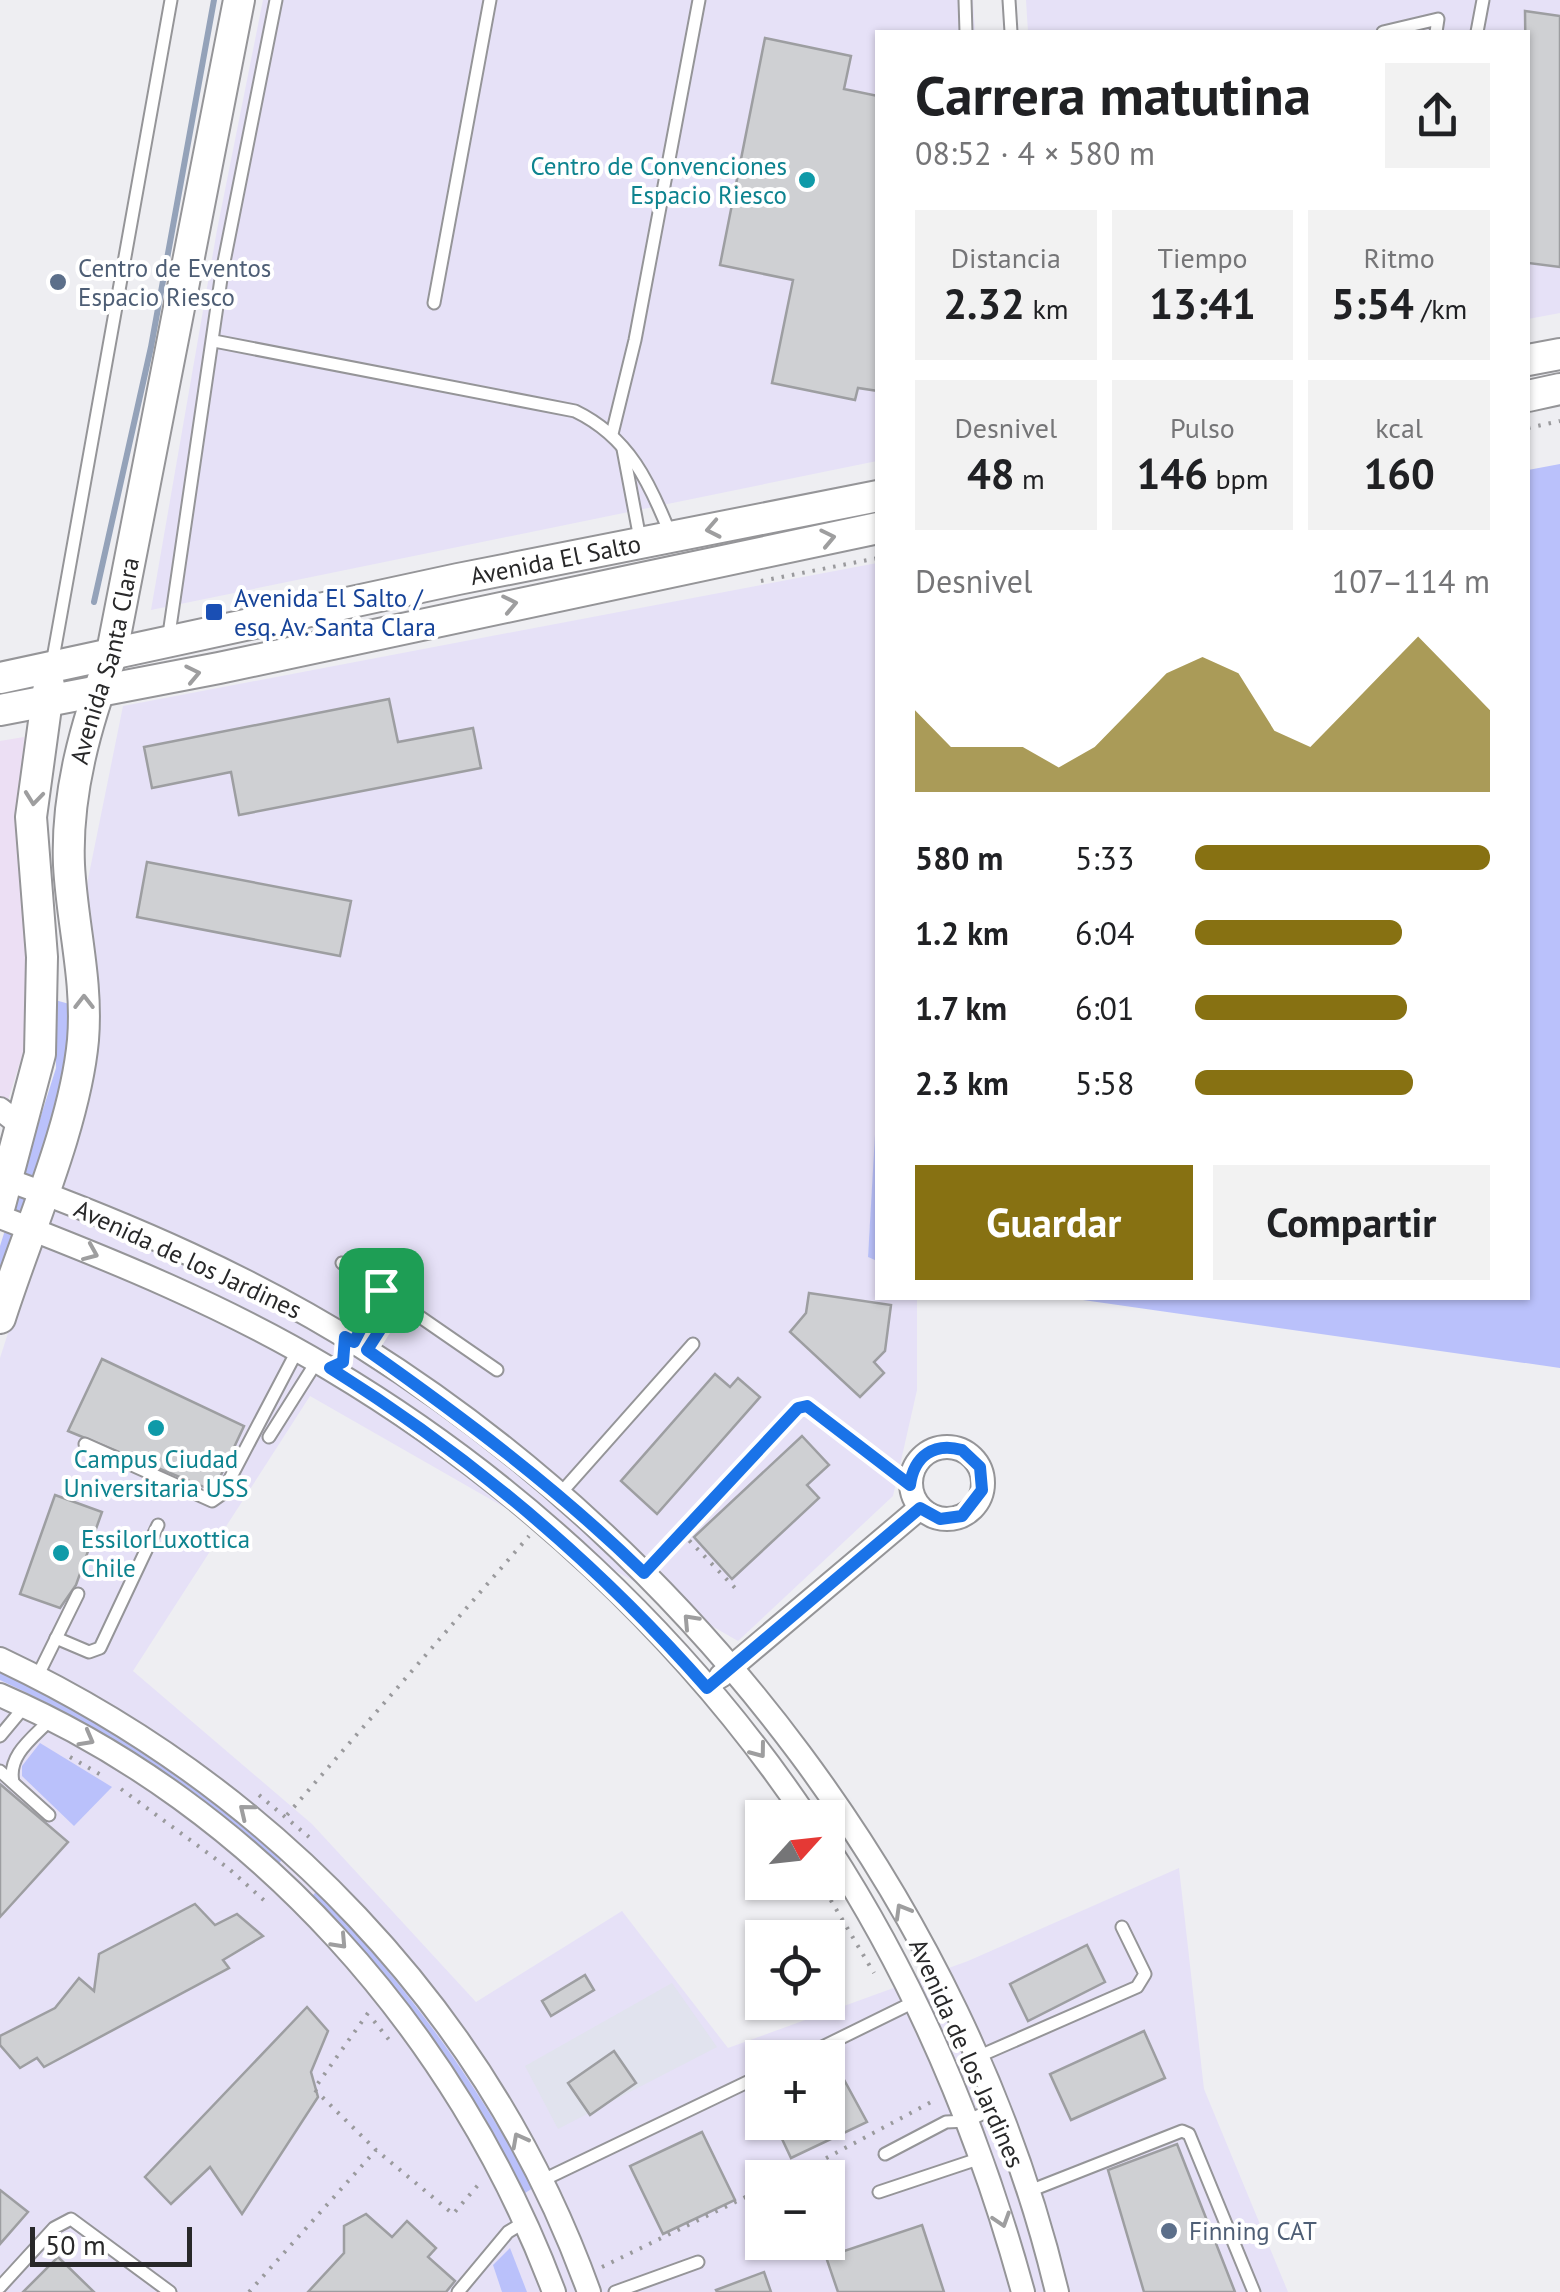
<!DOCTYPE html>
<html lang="es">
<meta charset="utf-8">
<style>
body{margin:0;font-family:"PT Sans",sans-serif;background:#f2f2f2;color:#202124;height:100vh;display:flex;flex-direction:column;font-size:38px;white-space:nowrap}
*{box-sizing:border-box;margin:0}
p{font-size:32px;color:#757577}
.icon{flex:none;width:55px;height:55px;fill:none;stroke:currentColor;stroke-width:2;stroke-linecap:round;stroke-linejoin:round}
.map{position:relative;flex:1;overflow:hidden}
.drawer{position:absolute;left:875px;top:30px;width:655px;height:1270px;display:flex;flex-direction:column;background:#fff;border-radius:0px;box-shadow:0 2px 8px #0004}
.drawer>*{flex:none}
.needle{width:65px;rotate:63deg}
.tools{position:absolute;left:745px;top:1800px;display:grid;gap:20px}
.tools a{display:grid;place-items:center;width:100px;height:100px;border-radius:0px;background:#fff;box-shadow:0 2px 8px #0004;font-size:50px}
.scale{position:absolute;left:30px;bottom:25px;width:162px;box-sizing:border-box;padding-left:10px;border:5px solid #282829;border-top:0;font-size:28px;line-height:35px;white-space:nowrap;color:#282829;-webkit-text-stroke:8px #fff;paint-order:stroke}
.pin{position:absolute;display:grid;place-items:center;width:85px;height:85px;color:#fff;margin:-42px;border-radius:20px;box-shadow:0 5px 15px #0006}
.round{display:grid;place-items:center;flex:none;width:105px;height:105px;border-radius:0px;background:#f2f2f2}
.summary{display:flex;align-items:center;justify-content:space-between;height:170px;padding:0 40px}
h1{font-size:55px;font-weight:700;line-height:75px}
.figures{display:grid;grid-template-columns:repeat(3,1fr);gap:15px;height:170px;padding:10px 40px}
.figures div{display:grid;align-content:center;border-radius:0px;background:#f2f2f2;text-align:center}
.figures b{font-size:42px;font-weight:700}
.figures small{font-size:28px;font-weight:400}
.figures p{font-size:28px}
.chart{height:280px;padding:20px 40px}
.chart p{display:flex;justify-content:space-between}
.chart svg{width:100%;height:180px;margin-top:10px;fill:#877112;opacity:.7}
.cta{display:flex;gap:20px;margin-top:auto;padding:20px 40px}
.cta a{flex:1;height:115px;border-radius:0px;background:#877112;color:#fff;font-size:40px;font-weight:700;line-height:115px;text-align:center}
.cta a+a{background:#f2f2f2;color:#202124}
ul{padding:0 40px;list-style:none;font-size:32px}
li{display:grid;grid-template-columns:160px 120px 1fr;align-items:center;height:75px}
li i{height:25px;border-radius:12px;background:#877112}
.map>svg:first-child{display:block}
</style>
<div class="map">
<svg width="1560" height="2292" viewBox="0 0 1560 2292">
<rect width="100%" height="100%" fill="#eeeef2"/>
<g fill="#e6e1f7" fill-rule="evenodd">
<path d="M263 0H973L975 32H878L877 461 151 610 217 230Z"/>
<path d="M1026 0H1560V313L1528 319V32H1028Z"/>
<path d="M877 563 878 1100 868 1257 877 1261 878 1298H917V1390L893 1496 738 1641 310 1396 133 1671 312 1824 476 2002 622 1911 728 2048 968 1961 1179 1868 1204 2089 1288 2292H0V1358L81 1107 95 966 86 889 123 706ZM762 2058H828V2122H762ZM762 2178H828V2242H762Z"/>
</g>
<path fill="#ecdff4" d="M24 737 19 829 30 939V1031L0 1125V741Z"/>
<path fill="#e1e3ee" d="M672 1983 717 2047 558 2129 525 2066Z"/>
<g fill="#bac1fb">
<path d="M1560 464V1368L1069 1298H1528V470Z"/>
<path d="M55 1000 73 1005 60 1093 0 1283V1246L56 1068Z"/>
<path d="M877 1100 878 1261H877L868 1257Z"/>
<path d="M0 1670 91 1717 187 1779 284 1858 278 1864C191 1793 104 1727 0 1680Z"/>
<path d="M40 1743 112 1787 74 1826 22 1776V1766Z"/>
<path d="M317 1891C404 1982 473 2077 533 2188L525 2193C468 2082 396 1988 311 1897Z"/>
<path d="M510 2248 527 2292H502L493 2265Z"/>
</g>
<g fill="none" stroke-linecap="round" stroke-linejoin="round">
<path stroke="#94a2b9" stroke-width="6" d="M94 602 151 347 214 0"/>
</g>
<g fill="#cfd0d3" stroke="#9d9ea1" stroke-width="2.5">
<path d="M1525 11 1560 16V267L1528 263Z"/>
<path d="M765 38 851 56 844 89 878 96V391L858 388 855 400 772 383 793 280 720 265Z"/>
<path d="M389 699 398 742 473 728 481 768 239 815 231 772 152 788 144 747Z"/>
<path d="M147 862 351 901 340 956 137 917Z"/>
<path d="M809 1293 891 1305 885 1351 874 1362 884 1373 860 1397 790 1332 806 1313Z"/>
<path d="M102 1359 244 1426 215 1488 211 1490 68 1431Z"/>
<path d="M715 1374 730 1387 738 1378 760 1397 657 1514 621 1481Z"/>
<path d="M802 1436 829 1465 807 1485 819 1498 732 1579 694 1537Z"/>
<path d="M55 1495 102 1512 76 1585 60 1608 20 1594Z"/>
<path d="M0 1784 68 1842 0 1917Z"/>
<path d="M195 1904 215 1925 237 1914 263 1936 223 1960 229 1968 44 2067 37 2058 20 2068 0 2045V2036L55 2008 79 1978 94 1991 99 1954Z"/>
<path d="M1087 1945 1105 1982 1028 2021 1010 1984Z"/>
<path d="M585 1975 594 1990 551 2016 542 2001Z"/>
<path d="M307 2007 328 2031 311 2072 318 2097 242 2214 210 2167 171 2204 145 2177Z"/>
<path d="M1144 2031 1165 2078 1071 2120 1050 2074Z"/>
<path d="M614 2051 636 2083 590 2115 568 2083Z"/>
<path d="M830 2054 867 2122 791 2158 774 2122H828Z"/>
<path d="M702 2132 735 2200 663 2234 630 2166Z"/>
<path d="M1177 2144 1235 2292H1144L1108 2170Z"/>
<path d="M0 2190 28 2212 0 2244Z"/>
<path d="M366 2214 392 2237 407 2221 436 2248 428 2257 455 2281 446 2292H308L344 2253V2226Z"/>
<path d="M922 2225 944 2292H838L826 2257Z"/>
<path d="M58 2257 94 2292H23Z"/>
<path d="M764 2272 771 2292H717L716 2290Z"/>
</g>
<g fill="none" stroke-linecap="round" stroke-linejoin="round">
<defs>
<g id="lane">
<path d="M965 0 966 32"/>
<path d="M1009 0 1011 32"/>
<path d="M1383 32 1438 19 1436 32"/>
<path d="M1477 32 1483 0"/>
<path d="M434 303 490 0"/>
<path d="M214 341 575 411C629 437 650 483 671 536"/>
<path d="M612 434 635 340 699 0"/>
<path d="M623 449 640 539"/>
<path d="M168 641 222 272 276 0"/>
<path d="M52 664 171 0"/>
<path d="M342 1263 497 1370"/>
<path d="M354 1342 381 1290"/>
<path d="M367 1350 398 1302"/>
<path d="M269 1437 317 1361"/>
<path d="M85 1444 212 1501 222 1494 297 1351"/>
<path d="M559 1495 693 1344"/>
<path d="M706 1507 788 1416 807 1406 910 1485"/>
<path d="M56 1638 89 1652 100 1648 158 1525"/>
<path d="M37 1677 78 1594"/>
<path d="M0 1736 25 1706"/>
<path d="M0 1771 49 1815"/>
<path d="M13 1782C7 1755 34 1737 51 1719"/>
<path d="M800 2058 916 2001"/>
<path d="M975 2058 1137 1987 1145 1974 1122 1927"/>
<path d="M885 2154 946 2122 967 2121 995 2108"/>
<path d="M541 2181 762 2075"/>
<path d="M879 2192 981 2158"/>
<path d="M1027 2192 1182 2131 1189 2134 1254 2292"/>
<path d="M0 2287 54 2228 71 2219 170 2292"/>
<path d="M458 2292 508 2232 526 2221"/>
<path d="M615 2292 698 2262"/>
</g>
<g id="street">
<path d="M0 1109 24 1128"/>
<path d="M8 1180C131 1225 251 1277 362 1347 695 1556 965 1907 1057 2292"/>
<path d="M0 1217C112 1260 227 1307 330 1369 518 1481 685 1637 807 1818"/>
<circle cx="947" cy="1483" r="36"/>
<path d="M0 1659C269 1786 487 2009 589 2292"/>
<path d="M721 1676 920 1508"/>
<path d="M0 1695C256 1806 457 2033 554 2292"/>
<path d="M828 1847C917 1984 980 2135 1023 2292"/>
</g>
<g id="secondary">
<path d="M1528 360 1560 354"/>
<path d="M1528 396 1560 389"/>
<path id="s1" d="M0 678 458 579 878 496"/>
<path d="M0 710 219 668 878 528"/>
<path d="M0 1205 40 1054 42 957 31 817 49 685"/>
<path id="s2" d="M0 1318C27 1233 75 1127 83 1040 88 980 72 924 69 865 66 794 86 723 111 657L239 0"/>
</g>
</defs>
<use href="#lane" stroke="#959598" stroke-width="15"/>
<use href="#street" stroke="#959598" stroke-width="26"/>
<use href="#secondary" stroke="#959598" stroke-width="34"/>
<g stroke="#9a9a9d" stroke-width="4" stroke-dasharray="2.5 8" stroke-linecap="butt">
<path d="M1528 428 1560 421"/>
<path d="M761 581 878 558"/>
<path d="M682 1533 737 1590"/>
<path d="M657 1559 695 1518"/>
<path d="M70 1757 101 1775"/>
<path d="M121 1789 228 1868 267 1903"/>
<path d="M259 1795 309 1837"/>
<path d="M287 1815 529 1536"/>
<path d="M820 1882 874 1973"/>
<path d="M368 2013 314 2089 376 2150 453 2214 479 2184"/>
<path d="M374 2021 390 2041"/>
<path d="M789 2178 935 2100"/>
<path d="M602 2267 762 2189"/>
<path d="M249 2292 376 2150"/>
</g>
<use href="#lane" stroke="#fff" stroke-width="11"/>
<use href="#street" stroke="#fff" stroke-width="22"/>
<use href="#secondary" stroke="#fff" stroke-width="30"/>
</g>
<defs><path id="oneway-chevron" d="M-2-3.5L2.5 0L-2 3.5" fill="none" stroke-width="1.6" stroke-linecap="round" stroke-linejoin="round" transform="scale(2.5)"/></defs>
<g stroke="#9e9e9f">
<use href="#oneway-chevron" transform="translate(713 529) rotate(169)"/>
<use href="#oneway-chevron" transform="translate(828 538) rotate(-12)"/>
<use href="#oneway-chevron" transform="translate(510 604) rotate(-12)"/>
<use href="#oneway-chevron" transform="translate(193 674) rotate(-12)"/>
<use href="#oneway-chevron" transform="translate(34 798) rotate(96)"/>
<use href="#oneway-chevron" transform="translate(84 1002) rotate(-90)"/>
<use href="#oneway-chevron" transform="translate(91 1253) rotate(23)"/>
<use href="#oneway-chevron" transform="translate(690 1621) rotate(-133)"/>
<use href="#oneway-chevron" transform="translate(87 1739) rotate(29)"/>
<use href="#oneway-chevron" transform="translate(759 1751) rotate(53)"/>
<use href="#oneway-chevron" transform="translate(246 1811) rotate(-141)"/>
<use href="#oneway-chevron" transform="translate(902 1911) rotate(-120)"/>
<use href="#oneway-chevron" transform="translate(340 1942) rotate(47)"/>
<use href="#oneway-chevron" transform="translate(519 2140) rotate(-118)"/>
<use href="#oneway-chevron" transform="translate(1002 2220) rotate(72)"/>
</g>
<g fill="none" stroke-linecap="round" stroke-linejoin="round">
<defs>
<path id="route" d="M381 1290 398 1302 367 1350C465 1419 558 1489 644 1573L798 1408 807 1406 910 1485C914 1456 934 1442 962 1450L980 1467 982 1490 962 1516 940 1519 920 1508 707 1688C596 1562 472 1457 330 1368L343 1362 345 1337 354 1342Z"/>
</defs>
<use href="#route" stroke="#fff" stroke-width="20"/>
<use href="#route" stroke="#1a73e8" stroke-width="12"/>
</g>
<g fill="#0f9aa8" stroke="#fff" stroke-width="4">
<circle cx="807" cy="180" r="10"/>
<circle cx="156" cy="1428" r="10"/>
<circle cx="61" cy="1553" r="10"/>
</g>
<g fill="#5c6f8a" stroke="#fff" stroke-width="4">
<circle cx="58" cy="282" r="10"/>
<circle cx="1169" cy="2231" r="10"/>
</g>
<rect fill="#1a4fb4" stroke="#fff" stroke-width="4" x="204" y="602" width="20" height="20" rx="5"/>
<g text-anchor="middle" stroke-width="8" stroke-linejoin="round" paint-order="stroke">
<g font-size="25" fill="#0d838f" stroke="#fff" text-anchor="end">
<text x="787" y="175">Centro de Convenciones<tspan x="787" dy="29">Espacio Riesco</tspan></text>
<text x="156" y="1468" text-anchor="middle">Campus Ciudad<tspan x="156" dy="29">Universitaria USS</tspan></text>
<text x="81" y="1548" text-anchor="start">EssilorLuxottica<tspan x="81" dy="29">Chile</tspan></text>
</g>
<g font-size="25" fill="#4e5e75" stroke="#fff" text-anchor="start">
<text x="78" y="277">Centro de Eventos<tspan x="78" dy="29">Espacio Riesco</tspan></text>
<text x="1189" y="2240">Finning CAT</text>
</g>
<g font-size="25" fill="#282829" stroke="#fff">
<text dy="9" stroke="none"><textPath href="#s1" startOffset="568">Avenida El Salto</textPath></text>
<text dy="9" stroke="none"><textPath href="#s2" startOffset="675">Avenida Santa Clara</textPath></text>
<text transform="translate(188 1259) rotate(25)" y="9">Avenida de los Jardines</text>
<text transform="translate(967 2053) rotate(66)" y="9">Avenida de los Jardines</text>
</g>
<g font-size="25" fill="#164399" stroke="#fff" text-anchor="start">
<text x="234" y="607">Avenida El Salto /<tspan x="234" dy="29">esq. Av. Santa Clara</tspan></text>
</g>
</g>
</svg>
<div class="tools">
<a><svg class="needle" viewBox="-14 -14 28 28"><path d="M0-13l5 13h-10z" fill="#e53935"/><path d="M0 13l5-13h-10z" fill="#757577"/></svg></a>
<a><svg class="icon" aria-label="locate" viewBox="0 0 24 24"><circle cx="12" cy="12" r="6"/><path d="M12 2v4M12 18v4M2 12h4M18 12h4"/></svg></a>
<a>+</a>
<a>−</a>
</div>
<div class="scale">50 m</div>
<div class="pin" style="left:381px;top:1290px;background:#1e9e55"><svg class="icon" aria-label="arrive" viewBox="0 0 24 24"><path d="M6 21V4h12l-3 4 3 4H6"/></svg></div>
<section class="drawer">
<div class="summary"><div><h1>Carrera matutina</h1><p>08:52 · 4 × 580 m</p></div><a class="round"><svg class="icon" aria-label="share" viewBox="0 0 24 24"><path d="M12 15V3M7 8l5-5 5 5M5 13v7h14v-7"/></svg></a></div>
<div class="figures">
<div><p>Distancia</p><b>2.32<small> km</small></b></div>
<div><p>Tiempo</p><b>13:41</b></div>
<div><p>Ritmo</p><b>5:54<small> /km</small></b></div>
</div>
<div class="figures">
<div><p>Desnivel</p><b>48<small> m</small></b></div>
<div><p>Pulso</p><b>146<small> bpm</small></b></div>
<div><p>kcal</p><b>160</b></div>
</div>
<div class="chart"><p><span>Desnivel</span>107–114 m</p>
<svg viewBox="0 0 160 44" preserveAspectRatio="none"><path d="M0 44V24L10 33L20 33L30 33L40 38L50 33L60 24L70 15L80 11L90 15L100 29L110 33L120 24L130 15L140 6L150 15L160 24V44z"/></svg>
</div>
<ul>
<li><b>580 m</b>5:33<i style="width:100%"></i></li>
<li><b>1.2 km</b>6:04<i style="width:70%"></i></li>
<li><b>1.7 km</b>6:01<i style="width:72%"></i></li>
<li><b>2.3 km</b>5:58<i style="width:74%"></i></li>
</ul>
<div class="cta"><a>Guardar</a><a>Compartir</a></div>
</section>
</div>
